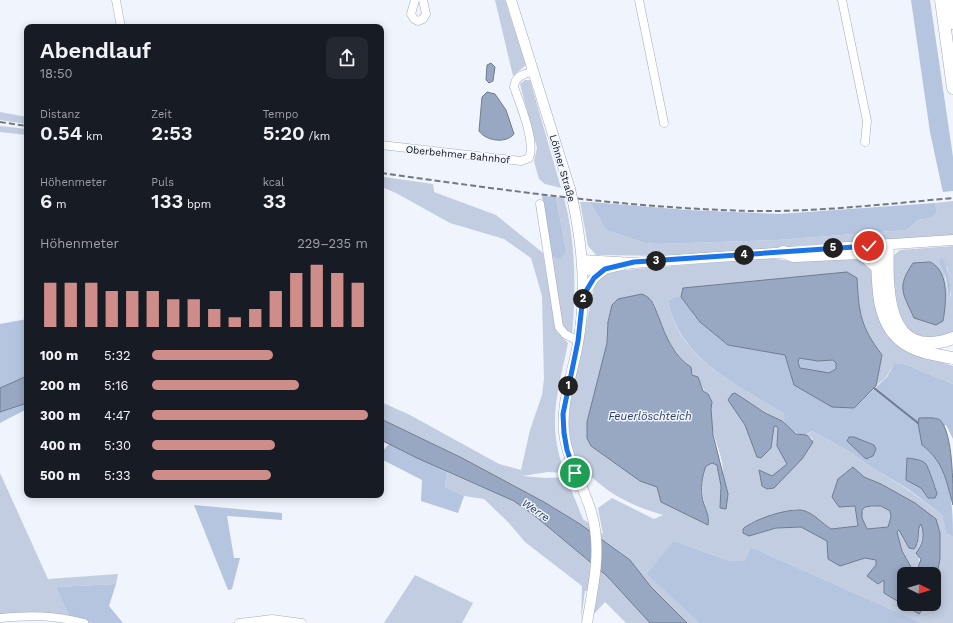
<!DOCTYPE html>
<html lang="de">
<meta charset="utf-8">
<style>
body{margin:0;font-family:"Work Sans",sans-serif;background:#242831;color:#f1f3f6;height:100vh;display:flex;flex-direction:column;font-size:15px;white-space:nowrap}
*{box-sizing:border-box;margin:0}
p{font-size:13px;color:#9ea1a6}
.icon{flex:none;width:22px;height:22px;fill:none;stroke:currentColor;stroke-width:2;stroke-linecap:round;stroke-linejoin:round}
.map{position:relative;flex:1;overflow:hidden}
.side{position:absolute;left:24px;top:24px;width:360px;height:474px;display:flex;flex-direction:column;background:#171b24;border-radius:8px;box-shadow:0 2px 10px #0003}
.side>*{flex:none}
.needle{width:26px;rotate:95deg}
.controls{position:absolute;left:897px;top:567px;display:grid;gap:8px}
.controls a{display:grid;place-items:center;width:44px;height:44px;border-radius:8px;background:#171b24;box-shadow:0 2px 10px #0003;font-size:20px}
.pin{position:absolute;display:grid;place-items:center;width:34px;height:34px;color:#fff;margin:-17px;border:2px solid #fff;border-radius:50%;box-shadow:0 1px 4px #0007}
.km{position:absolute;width:20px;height:20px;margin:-10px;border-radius:50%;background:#222;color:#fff;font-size:11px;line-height:20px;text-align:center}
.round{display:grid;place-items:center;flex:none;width:42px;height:42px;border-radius:8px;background:#242831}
.summary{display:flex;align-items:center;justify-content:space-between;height:68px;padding:0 16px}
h1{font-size:22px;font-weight:600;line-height:30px}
.stats{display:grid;grid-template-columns:repeat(3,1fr);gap:6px;height:68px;padding:4px 16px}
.stats div{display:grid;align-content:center}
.stats b{font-size:20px;font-weight:600}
.stats small{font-size:11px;font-weight:400}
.stats p{font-size:11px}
.chart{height:112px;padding:8px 16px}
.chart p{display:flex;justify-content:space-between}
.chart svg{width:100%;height:72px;margin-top:4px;stroke:#cf8d89;stroke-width:6}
ul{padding:0 16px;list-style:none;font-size:13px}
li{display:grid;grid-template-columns:64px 48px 1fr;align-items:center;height:30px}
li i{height:10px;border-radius:5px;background:#cf8d89}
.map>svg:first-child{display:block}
</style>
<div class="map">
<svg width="953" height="623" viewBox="0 0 953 623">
<rect width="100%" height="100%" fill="#eff4fd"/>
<g fill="#c2cde1" fill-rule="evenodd">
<path d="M495 0H505L526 65 513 76Z"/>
<path d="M525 80H530L561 188 545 184 539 179 534 161 537 148 520 84Z"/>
<path d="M0 112 27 117V124L0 120Z"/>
<path d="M0 126 27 129V135L0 132Z"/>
<path d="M384 177 433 184 434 192 496 215 543 253 556 331 568 343C558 392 546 424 565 473L548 472 522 476 546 478 566 477 583 519 603 534 598 508 612 498 654 519 663 515C643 509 622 501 605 488 596 481 588 473 577 468 570 446 567 428 569 405L594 286 606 274 624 270 769 258 791 261 853 257 865 260 873 270 878 316 941 362 953 366V384L902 363C890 364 892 370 886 377 884 380 879 383 876 386L882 355C860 326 859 313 857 278L683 288 681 297H674L668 301C678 359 738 386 785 413V425L782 421 765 413 735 393 729 402C744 416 751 438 757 457L761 458 772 444 771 439 774 426H777L778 428 777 446 787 464 772 476 759 470 762 486 767 489 813 439 807 435 812 431 850 452 874 469 907 489 942 515 946 533 953 537V623H922L751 547 744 561H730L674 541 656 582 699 623H687L651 587 630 560 580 524 544 502 462 458 381 419V402L410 415 499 464 521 470 530 430 542 395 544 379 542 296 531 258 504 239 450 223 396 193 382 187ZM654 303C660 323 673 356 691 367 692 378 698 378 702 386 705 392 707 397 712 402 706 429 722 448 723 470 724 483 721 496 720 508L721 486 717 465 712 463 706 466C699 485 703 500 709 519L661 502 657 486 640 481 591 446 587 438V422L607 343 608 322 612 305ZM864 477 881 484 915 503 936 519 940 559 934 588V604H926L919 614 884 593V579L878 584 868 576 876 565V560L871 558 828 559V541L801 527 776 528 749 536 750 523 795 509 805 511 831 529 858 526 855 506Z"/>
<path d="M556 197 564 198C576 242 576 290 572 335L564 330 560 320 551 256 566 250Z"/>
<path d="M953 201V235L668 256 596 255 588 246 580 202H590L606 230 644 243 658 244 777 240 907 230 918 220 931 218 937 213 935 203Z"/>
<path d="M953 246V336L920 338 908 331 893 303V256L900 250ZM947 266 951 295 949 300 944 272Z"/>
<path d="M447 472 514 501 535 516 607 576 650 623H626L605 602 593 615 597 593 585 591 581 620 582 586 525 542 508 522 484 499 464 496 445 487Z"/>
<path d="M0 473 48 579 118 574 116 584 56 587 69 616 93 623H65L40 619 0 621Z"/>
<path d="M881 506 890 511 891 517 888 527 867 529 862 518V510L865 507Z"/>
<path d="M919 524H921C925 534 921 540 919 549 918 556 921 561 918 568L912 569 902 551 897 531 899 530 909 548 918 544Z"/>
<path d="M415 575 473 603 462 623H384Z"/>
</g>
<g fill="#b5c5df" fill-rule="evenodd">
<path d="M911 0H930L953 157V191L943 192 942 188 930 132Z"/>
<path d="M542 196 556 197 566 250 564 255 559 259 551 256Z"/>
<path d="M590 202 688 210 779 214 935 203 937 213 931 218 918 220 907 230 777 240 658 244 644 243 606 230Z"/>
<path d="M942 258C948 265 953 293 949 300L946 278 939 261Z"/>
<path d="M674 297H681L700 322 728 345 785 355 794 385 854 408 887 377 894 364 902 363 953 384V439L946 425 922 445C951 467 953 503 953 537L946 533 942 515 908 489 874 469 850 452 812 431C802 439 794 432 785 425L784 413C738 386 679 359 668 301ZM851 437 872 444 863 456 847 439ZM907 458 926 464 936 488 928 498 921 488 906 480Z"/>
<path d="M27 319V376L0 388V324Z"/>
<path d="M799 358 818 361 833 360 836 363V369L829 374 800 368 798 363Z"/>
<path d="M27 403V409L0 423V412Z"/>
<path d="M390 443 447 472 445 487 464 496 458 513 421 501 422 480 381 459V453Z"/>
<path d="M194 505 282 513V520L227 516 234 558H240L232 589 228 590Z"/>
<path d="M674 541 730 561H744L751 547 922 623H699L647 574Z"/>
<path d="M116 584 109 606 123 623H93L69 616 56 587Z"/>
</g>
<g fill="#99a8c2" stroke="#707b8f" fill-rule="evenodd">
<path d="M491 63 495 67 493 81 489 83 486 80 487 65Z"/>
<path d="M487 92 495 94 506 110 514 134C506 144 486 141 479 131L482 97Z"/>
<path d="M930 262C950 271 946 304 943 321L936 325 914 318C903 293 896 288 913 263Z"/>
<path d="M847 272 857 278C859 313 860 326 882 355L876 386 854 408 832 407 794 385 785 355 728 345 700 322 681 297 683 288ZM799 358 818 361 833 360 836 363V369L829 373 800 368 798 363Z"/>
<path d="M642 294C654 299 654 307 659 318 665 335 675 358 691 367L692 375 698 377 703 391 708 394 712 402 711 409 713 435 728 494 726 509 720 508 721 486 717 465 712 463 706 466C702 476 700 489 703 501 705 509 710 516 708 525L661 502 657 487 640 481 591 446 587 438V422L607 343 608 322 612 305 618 299Z"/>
<path d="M27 376V403L0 412V388Z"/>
<path d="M735 393 765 413 782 421 796 434 807 435 813 442 802 459 774 488 767 489 762 486 759 470 772 476 787 464 777 446 778 428 776 426H774L771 448 761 458 757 457 745 425 728 400 732 394Z"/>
<path d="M919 418C925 418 935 417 940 420 953 433 953 484 953 505 946 480 944 462 922 445L918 423Z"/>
<path d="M381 419 462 458 544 502 580 524 630 560 651 587 687 623H650L607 576 535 516 514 501 417 458 381 440Z"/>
<path d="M849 437H854L874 445 876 449 873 456 866 459 847 441Z"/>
<path d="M907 458C913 459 921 459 926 464 928 467 936 489 937 494L935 498H928L921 488 906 480Z"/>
<path d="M853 467 864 477 881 484 915 503 936 519 940 533V559L934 588V574H904V604H926L919 614 884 593V580L878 584 867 576 876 565V560L865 558 840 566 828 559 827 541 801 527 776 528 749 536 743 533V529C752 520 792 506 805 511 814 514 823 524 831 529L858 526 855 506 839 507 832 497 838 479ZM872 506H881L890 511 891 517 888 527 867 529 862 518V510L865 507ZM921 524C925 534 923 545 916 553L921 559 918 568 912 569 902 551 897 532 899 530 909 548 914 549C921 541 916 529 921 524Z"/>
</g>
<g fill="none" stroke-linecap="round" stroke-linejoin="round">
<path stroke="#707b8f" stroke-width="2" d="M874 388 918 423"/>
<defs>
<g id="minor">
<path d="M116 0 121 27"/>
<path d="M415 0 411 14 414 19 418 21 423 19 426 14 423 0"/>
<path d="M639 0 664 123"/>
<path d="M842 0 867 121 865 142"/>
<path d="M381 145 521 161 529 158C536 142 520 104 514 87 515 76 524 74 534 71"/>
<path d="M540 204 559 327 565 334 578 341"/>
<path d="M0 618C29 615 55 615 84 623"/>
<path d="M239 623 272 619 302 623"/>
</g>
<g id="major">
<path d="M511 0 570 189"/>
<path d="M573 202C583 249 587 295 578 343 573 373 561 402 564 432 567 462 585 487 592 515 602 551 593 587 587 623"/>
<path d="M834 248 953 240"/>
<path d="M582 260 634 263 790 252"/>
<path d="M583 270 605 269 622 265"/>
<path d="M584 294 594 278 605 269"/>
</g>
<g id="highway">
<path d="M941 0 953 88"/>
<path d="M950 0 953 23"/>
<path d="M877 245C878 278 874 325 906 344 920 353 938 355 953 358"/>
<path d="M888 245C886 289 886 363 953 338"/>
<path d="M783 252 794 256 859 253 868 259 878 268"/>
</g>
</defs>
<use href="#minor" stroke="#a4acba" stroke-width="9"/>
<use href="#major" stroke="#a4acba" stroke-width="11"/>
<use href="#highway" stroke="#a4acba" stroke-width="13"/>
<use href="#minor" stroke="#fff" stroke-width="8"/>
<use href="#major" stroke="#fff" stroke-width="10"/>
<use href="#highway" stroke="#fff" stroke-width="12"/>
<g stroke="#74787f" stroke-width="2" stroke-dasharray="6 3" stroke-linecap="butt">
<path d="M0 122 27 126"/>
<path d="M381 173C504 190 627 208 751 211 819 212 886 204 953 198"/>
</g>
<defs>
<path id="major-bridge" d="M570 189 573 202"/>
</defs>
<use href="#major-bridge" stroke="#a4acba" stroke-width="11" stroke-linecap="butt"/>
<use href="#major-bridge" stroke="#fff" stroke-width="10"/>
</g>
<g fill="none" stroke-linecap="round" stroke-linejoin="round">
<defs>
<path id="route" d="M575 473 567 450 564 433 563 414 578 341 583 296 594 278 605 269 634 262 869 246"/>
</defs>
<use href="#route" stroke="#fff" stroke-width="8"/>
<use href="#route" stroke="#1a73e8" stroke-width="5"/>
</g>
<g text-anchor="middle" stroke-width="3" stroke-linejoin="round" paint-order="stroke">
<g font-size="10" fill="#101318" stroke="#eff4fd">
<text transform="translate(458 154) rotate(6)" y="4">Oberbehmer Bahnhof</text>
<text transform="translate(563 168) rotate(74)" y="4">Löhner Straße</text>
</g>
<g font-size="11" font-style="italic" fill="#293e64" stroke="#eff4fd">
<text x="650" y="420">Feuerlöschteich</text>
<text transform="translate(536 510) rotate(34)" y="4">Werre</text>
</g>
</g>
</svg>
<div class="controls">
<a><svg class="needle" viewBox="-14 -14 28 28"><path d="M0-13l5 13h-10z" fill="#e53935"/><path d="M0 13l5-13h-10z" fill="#9ea1a6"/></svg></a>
</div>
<div class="pin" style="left:575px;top:473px;background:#1e9e55"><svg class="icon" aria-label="arrive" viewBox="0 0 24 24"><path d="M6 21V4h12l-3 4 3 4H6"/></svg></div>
<div class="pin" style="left:869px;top:246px;background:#d93025"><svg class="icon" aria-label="check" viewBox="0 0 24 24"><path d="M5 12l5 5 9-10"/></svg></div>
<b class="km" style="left:568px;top:386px">1</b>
<b class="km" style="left:583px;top:299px">2</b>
<b class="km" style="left:656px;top:261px">3</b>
<b class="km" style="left:744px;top:255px">4</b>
<b class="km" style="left:833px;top:248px">5</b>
<section class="side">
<div class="summary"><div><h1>Abendlauf</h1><p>18:50</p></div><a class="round"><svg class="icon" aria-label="share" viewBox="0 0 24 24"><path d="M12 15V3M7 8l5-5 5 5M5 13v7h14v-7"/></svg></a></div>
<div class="stats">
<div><p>Distanz</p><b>0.54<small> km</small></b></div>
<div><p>Zeit</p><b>2:53</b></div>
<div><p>Tempo</p><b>5:20<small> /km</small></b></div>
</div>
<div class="stats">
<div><p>Höhenmeter</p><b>6<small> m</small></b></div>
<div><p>Puls</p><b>133<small> bpm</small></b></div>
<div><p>kcal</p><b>33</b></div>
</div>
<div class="chart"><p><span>Höhenmeter</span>229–235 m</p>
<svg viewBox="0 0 160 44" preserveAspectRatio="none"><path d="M5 44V17M15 44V17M25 44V17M35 44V22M45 44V22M55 44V22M65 44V27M75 44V27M85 44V33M95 44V38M105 44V33M115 44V22M125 44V11M135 44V6M145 44V11M155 44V17"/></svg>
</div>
<ul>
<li><b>100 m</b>5:32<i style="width:56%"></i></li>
<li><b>200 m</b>5:16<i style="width:68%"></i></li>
<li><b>300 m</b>4:47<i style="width:100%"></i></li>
<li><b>400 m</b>5:30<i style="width:57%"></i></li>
<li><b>500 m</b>5:33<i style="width:55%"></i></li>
</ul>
</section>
</div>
